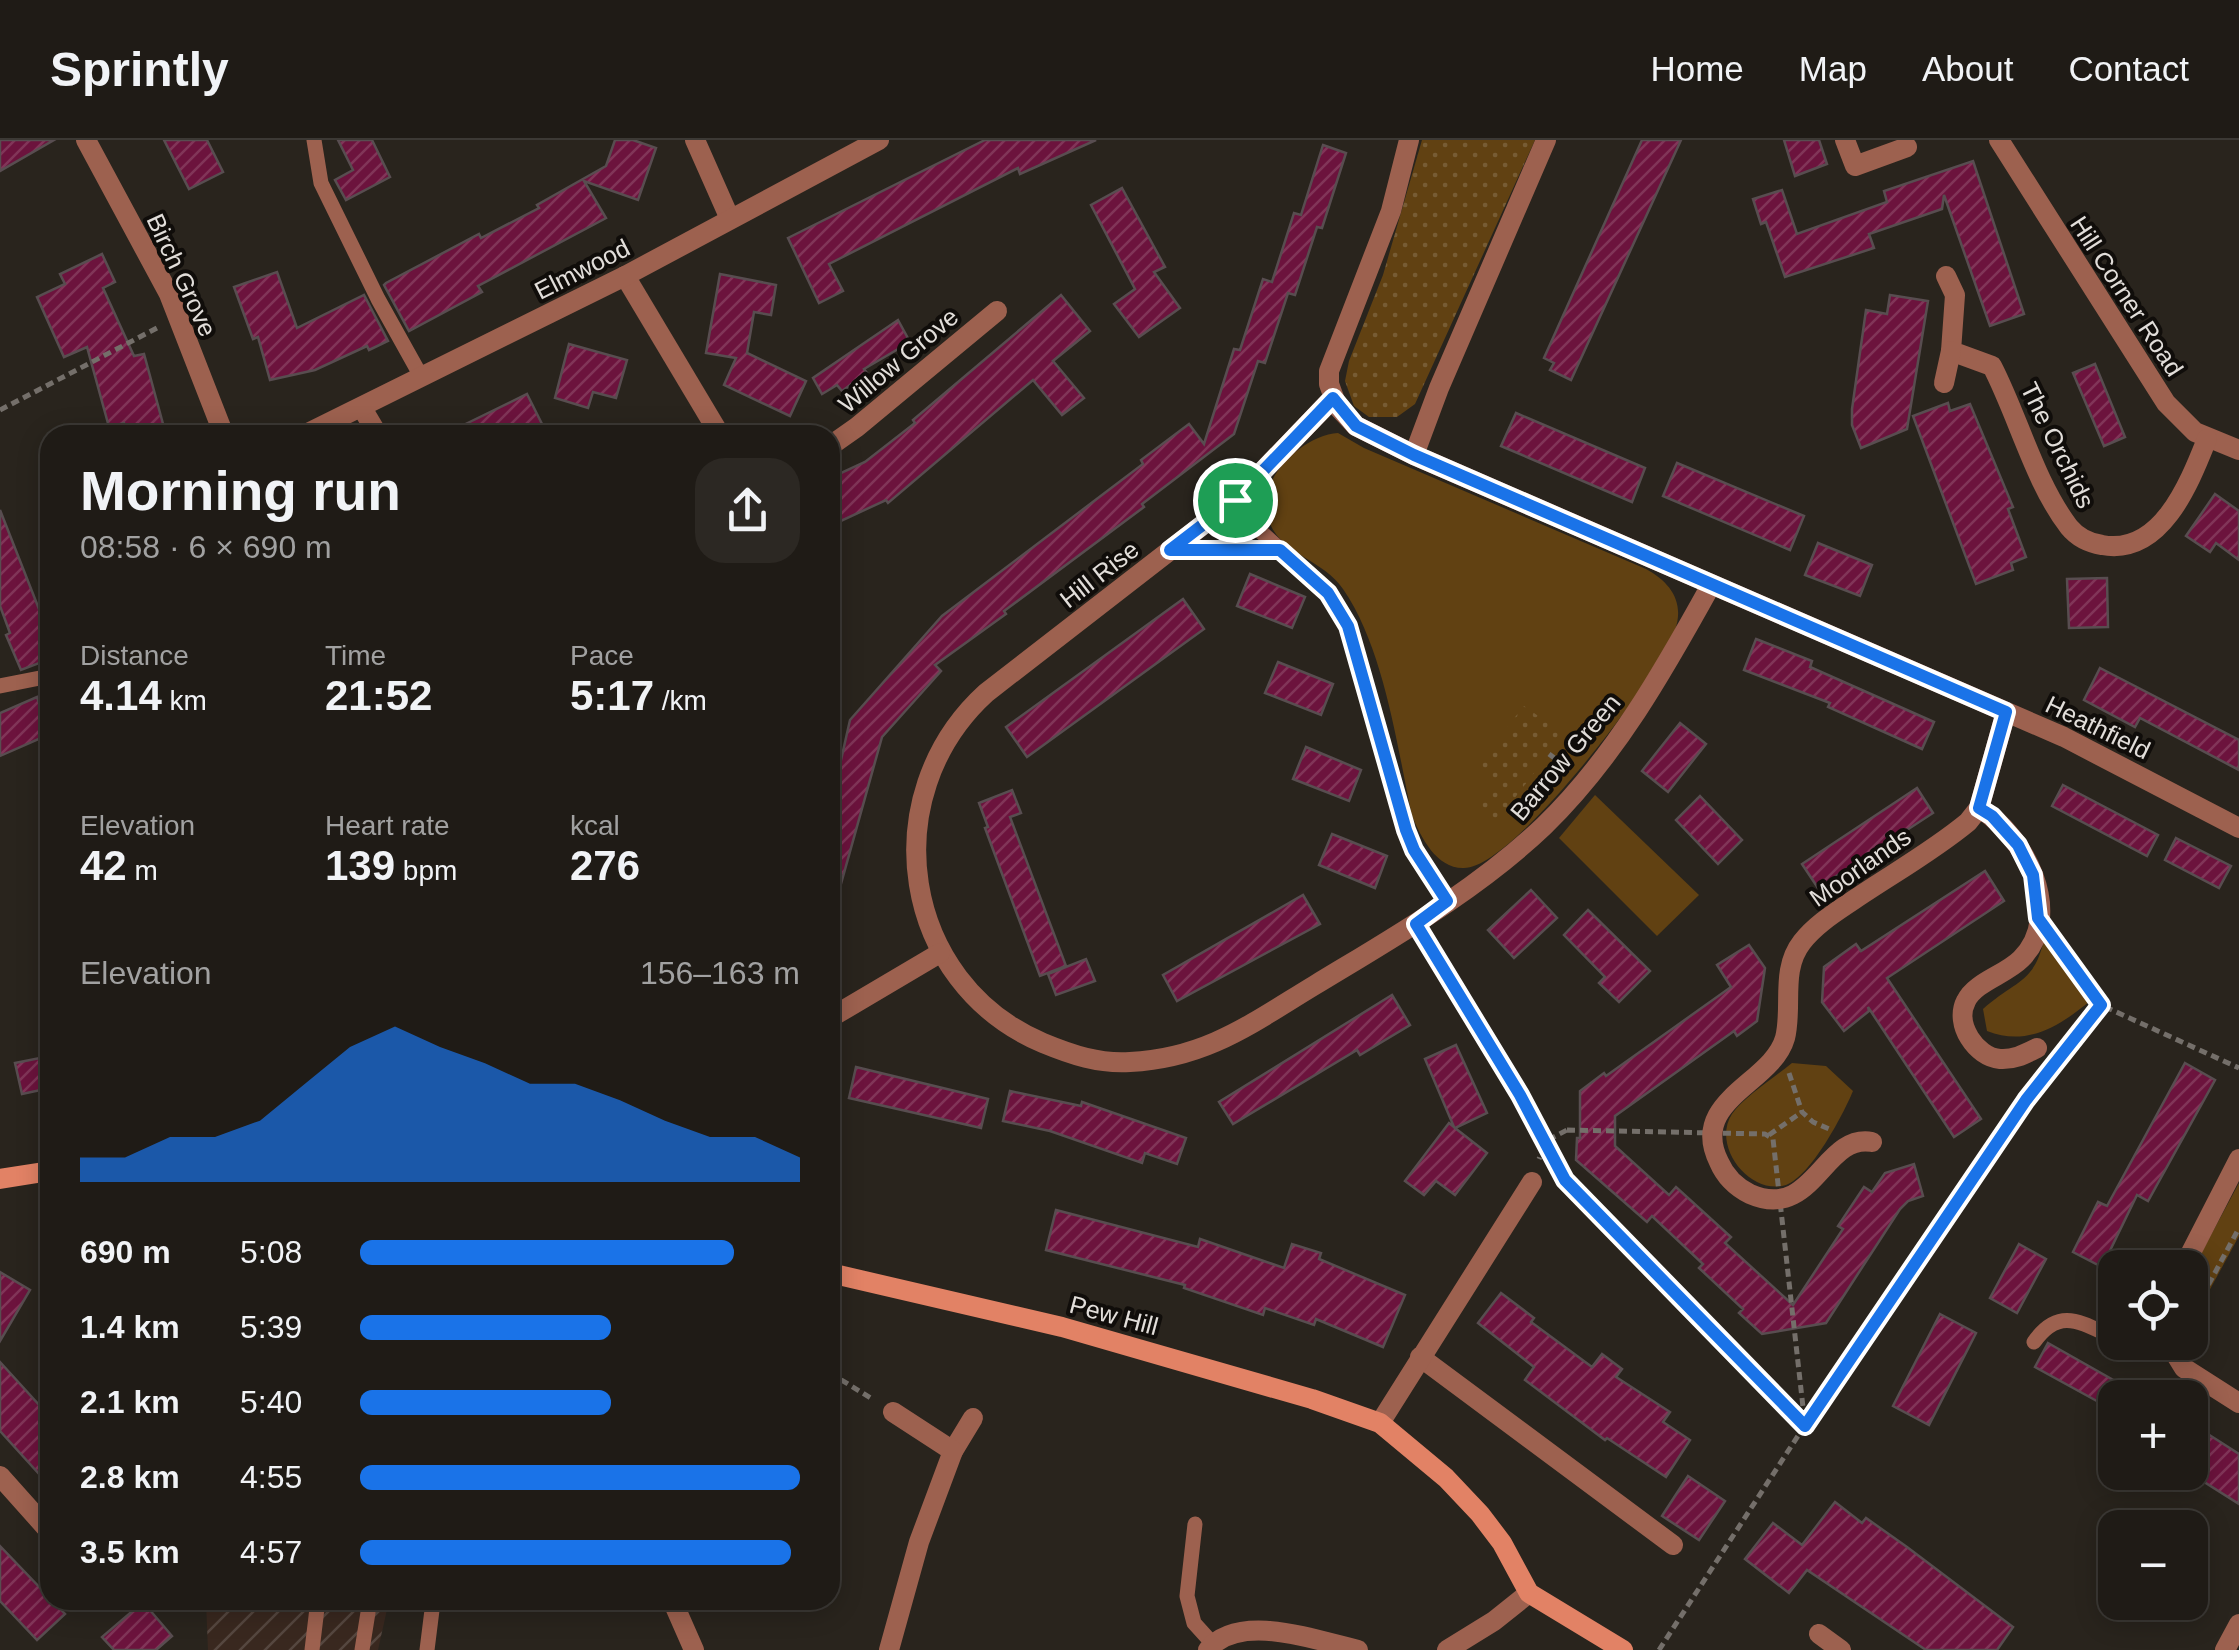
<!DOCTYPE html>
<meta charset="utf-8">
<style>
body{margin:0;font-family:Arial,sans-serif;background:#2c2823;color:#f1f3f6;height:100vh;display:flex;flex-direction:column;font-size:38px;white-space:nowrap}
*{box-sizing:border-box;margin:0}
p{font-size:32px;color:#a1a1a1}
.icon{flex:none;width:55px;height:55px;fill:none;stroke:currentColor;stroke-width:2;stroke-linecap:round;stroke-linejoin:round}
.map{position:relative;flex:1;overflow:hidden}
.side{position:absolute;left:40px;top:285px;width:800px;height:1185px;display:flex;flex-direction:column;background:#1f1b16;border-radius:30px;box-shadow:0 5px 25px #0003,0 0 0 2px #3c3935}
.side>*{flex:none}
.controls{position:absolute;left:2098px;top:1110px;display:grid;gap:20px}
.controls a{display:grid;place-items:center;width:110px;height:110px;border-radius:20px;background:#1f1b16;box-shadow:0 5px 25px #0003,0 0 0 2px #3c3935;font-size:50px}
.pin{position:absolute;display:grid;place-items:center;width:85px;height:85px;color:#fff;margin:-42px;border:5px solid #fff;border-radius:50%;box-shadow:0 2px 10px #0007}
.round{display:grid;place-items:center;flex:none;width:105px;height:105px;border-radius:30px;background:#2c2823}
.summary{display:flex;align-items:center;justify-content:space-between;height:170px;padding:0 40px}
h1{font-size:55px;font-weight:600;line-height:75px}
.figures{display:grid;grid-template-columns:repeat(3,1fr);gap:15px;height:170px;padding:10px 40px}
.figures div{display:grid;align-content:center}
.figures b{font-size:42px;font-weight:600}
.figures small{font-size:28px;font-weight:400}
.figures p{font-size:28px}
.chart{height:280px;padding:20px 40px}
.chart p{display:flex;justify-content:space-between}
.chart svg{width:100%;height:180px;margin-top:10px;fill:#1a73e8;opacity:.7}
ul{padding:0 40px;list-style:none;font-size:32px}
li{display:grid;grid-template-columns:160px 120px 1fr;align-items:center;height:75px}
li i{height:25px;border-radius:12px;background:#1a73e8}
header{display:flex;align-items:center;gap:60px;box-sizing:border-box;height:140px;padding:0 50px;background:#1f1b16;border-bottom:2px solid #3c3935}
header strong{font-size:48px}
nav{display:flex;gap:55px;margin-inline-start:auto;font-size:35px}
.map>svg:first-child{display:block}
</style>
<header>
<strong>Sprintly</strong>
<nav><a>Home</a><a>Map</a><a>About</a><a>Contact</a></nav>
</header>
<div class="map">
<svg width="2239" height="1510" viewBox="0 0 2239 1510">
<defs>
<pattern id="industrial-furrows" width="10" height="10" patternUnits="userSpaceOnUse" patternTransform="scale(2.5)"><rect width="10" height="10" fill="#39281f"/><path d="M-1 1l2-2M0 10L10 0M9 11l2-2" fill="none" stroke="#55473f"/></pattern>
<pattern id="park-dots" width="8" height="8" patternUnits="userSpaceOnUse" patternTransform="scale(2.5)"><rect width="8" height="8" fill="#614112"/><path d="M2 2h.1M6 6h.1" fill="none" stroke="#775c34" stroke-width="1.8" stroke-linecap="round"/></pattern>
<pattern id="building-hatch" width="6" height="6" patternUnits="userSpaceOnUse" patternTransform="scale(2.5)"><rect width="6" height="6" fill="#6c133d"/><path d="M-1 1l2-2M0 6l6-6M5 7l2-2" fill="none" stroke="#813558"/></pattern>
</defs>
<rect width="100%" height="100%" fill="#29241d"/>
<path fill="url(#industrial-furrows)" d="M206 1460H389L378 1510H208Z"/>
<g fill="#614112">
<path d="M1338 293 1364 308 1646 429C1670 442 1685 462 1675 490 1662 512 1649 535 1635 557 1611 593 1505 730 1463 728 1436 728 1421 697 1412 676 1397 606 1384 508 1343 449 1322 417 1271 413 1266 369 1262 334 1305 295 1338 293Z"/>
<path d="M1595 655 1699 755 1657 796 1559 698Z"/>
<path d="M2045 794 2090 861C2060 886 2027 907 1987 891L1983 869C2016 839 2036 844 2045 794Z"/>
<path d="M1792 923 1826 926 1853 951C1843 975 1811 1036 1786 1045 1750 1056 1711 1006 1732 974 1744 957 1775 937 1792 923Z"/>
<path d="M2239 1043V1096L2190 1186V1134Z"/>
</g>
<g fill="url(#park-dots)">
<path d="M1422 0H1535L1415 264 1397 277H1369L1354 266 1345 241 1349 221 1383 135Z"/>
<path d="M1524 566 1564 594 1497 681 1476 663 1491 642 1474 628Z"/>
</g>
<g fill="url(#building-hatch)" stroke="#584d50" stroke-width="2.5">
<path d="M0 0H54L0 31Z"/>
<path d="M164 0H207L223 32 189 49Z"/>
<path d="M338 0H372L390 37 346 60 335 40 353 30Z"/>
<path d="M615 0H633L656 8 638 60 584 41 606 78 478 146 482 152 409 191 384 145 386 143 479 94 481 98 539 68 537 65 606 26Z"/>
<path d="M985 0H1096L1020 34 1018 28 829 124 843 151 819 163 788 98Z"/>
<path d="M1642 0H1681L1571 240 1550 230 1554 223 1544 218Z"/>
<path d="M1784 0H1819L1827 24 1795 36Z"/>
<path d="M1323 5 1346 13 1322 88 1317 87 1295 155 1288 153 1265 223 1258 221 1234 294 1142 364 1144 367 1004 471 1006 474 935 525 941 531 882 597 837 758 830 757V669L850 580 942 476 1143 324 1141 320 1189 284 1204 304 1234 209 1240 210 1263 139 1272 142 1294 73 1301 75Z"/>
<path d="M1973 21 2024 174 1990 186 1944 55 1942 69 1869 94 1874 108 1785 137 1766 82 1761 84 1753 59 1782 50 1797 94 1887 62 1884 51Z"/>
<path d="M1122 48 1165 127 1154 132 1180 168 1139 197 1114 164 1135 149 1091 65Z"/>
<path d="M102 114 115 142 103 148 134 216 144 214 166 295H128L124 283 109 287 87 207 64 217 37 157 65 144 60 134Z"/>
<path d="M277 132 297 188 364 155 388 201 369 210 367 206 315 230 270 240 258 197 253 199 234 147Z"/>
<path d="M720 134 776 145 771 175 754 172 747 213 806 241 790 276 724 245 736 218 706 213Z"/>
<path d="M1061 155 1090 191 1053 221 1084 258 1062 275 1033 240 888 363 886 360 830 386V338L865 322 915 283 913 280Z"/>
<path d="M1890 155 1928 161 1907 289 1861 308 1852 285V269L1866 170 1887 174Z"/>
<path d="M898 180 910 202 864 229 867 233 842 251 837 245 822 254 813 238Z"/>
<path d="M569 204 627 220 616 258 593 252 588 268 555 258Z"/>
<path d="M2095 224 2125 297 2104 306 2073 233Z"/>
<path d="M527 254 544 288 530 295H443Z"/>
<path d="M1948 263 1950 271 1970 264 2013 367 2008 369 2026 417 2011 423 2013 430 1976 444 1913 276Z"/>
<path d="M1516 273 1645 328 1632 362 1501 306Z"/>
<path d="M1677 323 1804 376 1790 410 1663 356Z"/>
<path d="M2215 354 2239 371V420L2216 403 2210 412 2186 396Z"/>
<path d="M0 370 50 497V519L21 530 6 495 10 493 0 466Z"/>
<path d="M1818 403 1872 425 1860 456 1805 435Z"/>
<path d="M1250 434 1305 457 1292 488 1237 466Z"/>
<path d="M2107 438 2108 487 2069 488 2067 439Z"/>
<path d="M1183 459 1204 489 1027 617 1006 587Z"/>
<path d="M1756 499 1812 521 1810 527 1934 582 1922 609 1828 567 1830 563 1744 530Z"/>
<path d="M1278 522 1333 544 1321 575 1265 553Z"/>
<path d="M2100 528 2239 600V630L2140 578 2135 587 2084 560Z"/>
<path d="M37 557 50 594 0 616V573Z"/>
<path d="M1680 583 1706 604 1668 652 1642 631Z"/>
<path d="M1306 607 1361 630 1349 661 1293 639Z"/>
<path d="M2063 645 2158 695 2147 716 2052 666Z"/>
<path d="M1917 648 1933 673 1818 748 1802 724Z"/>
<path d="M1012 650 1021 673 1010 677 1066 826 1040 836 985 688 988 687 979 663Z"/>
<path d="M1700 656 1742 700 1718 724 1676 680Z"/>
<path d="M1332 694 1387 716 1375 748 1319 725Z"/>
<path d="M2176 698 2231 726 2219 748 2165 720Z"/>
<path d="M1985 731 2004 761 1887 838 1981 979 1954 997 1868 867 1869 871 1844 891 1822 862 1824 827 1856 804 1861 811Z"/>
<path d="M1531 750 1557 778 1514 818 1488 790Z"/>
<path d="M1303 755 1320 784 1177 861 1163 835Z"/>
<path d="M1588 770 1650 831 1619 862 1599 843 1605 837 1564 795Z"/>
<path d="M1749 805 1765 828 1757 881 1737 896 1734 891 1615 976V1006L1669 1055 1676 1047 1731 1097 1725 1103 1793 1165 1843 1089 1838 1086 1864 1047 1872 1052 1885 1033 1914 1024 1923 1056 1908 1061 1900 1069 1826 1183 1762 1194 1739 1173 1743 1169 1699 1128 1703 1124 1652 1076 1647 1082 1576 1020 1577 998H1580V951L1604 933 1606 936 1731 847 1717 825Z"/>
<path d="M1086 819 1095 841 1056 855 1048 834Z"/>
<path d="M1392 855 1410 885 1360 915 1357 910 1233 984 1219 962Z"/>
<path d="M1456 905 1487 973 1455 988 1487 1013 1455 1055 1436 1041 1424 1055 1405 1041 1449 983 1454 987 1425 919Z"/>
<path d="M50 916V948L22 954 15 923Z"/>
<path d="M2185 923 2215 940 2148 1061 2137 1055 2102 1127 2073 1112 2098 1062 2107 1066Z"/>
<path d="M856 927 988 959 981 988 849 958Z"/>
<path d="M1010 951 1081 966 1082 962 1186 998 1177 1024 1145 1013 1142 1023 1050 991 1003 981Z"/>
<path d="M1056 1070 1198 1107 1200 1099 1284 1128 1292 1104 1321 1113 1319 1119 1405 1155 1383 1207 1316 1179 1314 1185 1265 1168 1263 1175 1184 1148 1185 1145 1046 1110Z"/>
<path d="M2019 1104 2046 1119 2017 1173 1990 1158Z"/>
<path d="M0 1132 30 1150 0 1201Z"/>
<path d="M1501 1153 1534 1178 1531 1182 1592 1227 1602 1214 1622 1229 1616 1237 1670 1272 1663 1282 1690 1300 1666 1337 1607 1298 1605 1300 1525 1240 1534 1227 1478 1183Z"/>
<path d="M1940 1174 1976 1193 1929 1285 1893 1266Z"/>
<path d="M2048 1203 2115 1241V1271L2035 1227Z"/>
<path d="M0 1222 50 1277V1346L0 1291Z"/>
<path d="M2200 1289 2239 1314V1364L2190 1333V1306Z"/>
<path d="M1688 1336 1725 1361 1699 1400 1662 1376Z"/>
<path d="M1835 1362 1862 1383 1866 1378 1907 1407 2013 1487 1997 1510H1926L1807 1430 1789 1453 1745 1419 1773 1383 1802 1405Z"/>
<path d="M0 1406 65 1474 37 1500 0 1461Z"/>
<path d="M143 1462 172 1496 156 1510H114L102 1497Z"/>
</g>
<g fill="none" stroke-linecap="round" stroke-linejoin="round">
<g stroke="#746f6a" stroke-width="5" stroke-dasharray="8 5" stroke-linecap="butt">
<path d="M0 270 157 188"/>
<path d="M1213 410H1247"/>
<path d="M1549 614 1566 627"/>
<path d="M2058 805 2101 865 2239 928"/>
<path d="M2061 916 2101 865"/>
<path d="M1789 933 1802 972 1813 982 1829 989"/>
<path d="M1529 971 1546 1001 1539 1019"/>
<path d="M1567 990 1765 994 1773 999 1805 1285 1565 1040 1546 1001Z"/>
<path d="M1769 995 1802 972"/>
<path d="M2190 1179 2239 1088"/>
<path d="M830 1233 874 1260"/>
<path d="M1659 1510 1805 1285 2051 928"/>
</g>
<g stroke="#9d614f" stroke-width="15">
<path d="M314 0 321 43 378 159 422 238"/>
<path d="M1235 360 1261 392 1328 453 1343 474 1406 690 1414 710 1447 761"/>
<path d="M0 546 50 536"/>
<path d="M1415 784 1520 955"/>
<path d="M2034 1202C2060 1165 2083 1184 2115 1198"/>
<path d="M1195 1384 1187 1456 1194 1483 1213 1504"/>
<path d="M312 1510 318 1460"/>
<path d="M362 1510 370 1460"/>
<path d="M427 1510 433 1462"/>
</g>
<g stroke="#9d614f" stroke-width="20">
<path d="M86 0 169 154 224 295"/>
<path d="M695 0 730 79"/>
<path d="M1409 0 1391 71 1329 231V244L1337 266 1356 286 1414 315 2064 597 2239 688"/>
<path d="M1845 0 1855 26 1907 7"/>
<path d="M1999 0 2166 263 2195 292 2239 310"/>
<path d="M625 136 720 295"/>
<path d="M1946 136 1955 155 1951 211 1992 226C2018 276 2035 343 2069 387 2078 398 2089 403 2102 405 2161 416 2189 344 2207 299"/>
<path d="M1944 243 1951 211"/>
<path d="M1333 258 1235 360 986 553C873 656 901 843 1043 903 1072 915 1099 924 1130 922 1207 918 1252 883 1315 845 1394 797 1477 750 1544 686 1615 617 1664 530 1711 445"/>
<path d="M362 268 378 295"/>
<path d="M304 295 625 136 879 0"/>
<path d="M830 306 857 287 997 171"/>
<path d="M1414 315 1439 248 1546 0"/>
<path d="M1979 668C2024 694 2066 774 2021 819 2005 835 1975 842 1966 861 1954 884 1976 917 2000 919 2014 920 2025 914 2037 908"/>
<path d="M830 878 940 813"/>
<path d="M1872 1002C1823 993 1814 1082 1750 1054 1736 1047 1725 1036 1719 1022 1688 960 1772 944 1785 898 1793 867 1780 830 1802 802 1816 784 1836 772 1855 759 1892 734 1933 711 1968 682L1979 668 2006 572"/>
<path d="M2183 1128 2239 1019"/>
<path d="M2168 1202 2184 1228 2239 1263"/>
<path d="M1420 1217 1673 1405"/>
<path d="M1380 1283 1532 1042"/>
<path d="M953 1311 973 1278"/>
<path d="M0 1336 50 1392"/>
<path d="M672 1460 694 1510"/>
<path d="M433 1462V1460"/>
<path d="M1819 1494 1841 1510"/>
<path d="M889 1510 919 1402 953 1311 893 1272"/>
<path d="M1208 1510C1239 1471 1318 1501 1358 1510"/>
<path d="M1447 1510 1494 1481 1529 1453"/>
<path d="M2225 1510 2239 1484"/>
</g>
<g stroke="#e28265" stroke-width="20">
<path d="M0 1039 50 1031"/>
<path d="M830 1133 1062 1187 1312 1259 1380 1283 1446 1338 1480 1374 1502 1403 1529 1453 1623 1510"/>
</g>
</g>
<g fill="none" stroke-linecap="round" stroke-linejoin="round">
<defs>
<path id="route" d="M1333 258 1356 286 1414 315 2006 572 1979 668 1992 676 2018 705 2033 735 2038 778 2101 865 2026 960 1805 1286 1565 1040 1520 955 1416 784 1447 761 1414 710 1406 690 1348 486 1328 453 1280 410H1170L1235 360Z"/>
</defs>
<use href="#route" stroke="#fff" stroke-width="20"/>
<use href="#route" stroke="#1a73e8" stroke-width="12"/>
</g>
<g text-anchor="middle" stroke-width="8" stroke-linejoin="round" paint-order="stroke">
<g font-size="25" fill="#e2deda" stroke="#100d0a">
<text transform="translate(582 129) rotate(-27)" y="9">Elmwood</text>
<text transform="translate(182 135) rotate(65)" y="9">Birch Grove</text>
<text transform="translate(2127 156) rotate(57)" y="9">Hill Corner Road</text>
<text transform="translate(898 220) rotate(-40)" y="9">Willow Grove</text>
<text transform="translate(2058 305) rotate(64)" y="9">The Orchids</text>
<text transform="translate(1099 434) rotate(-38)" y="9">Hill Rise</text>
<text transform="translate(2098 587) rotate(26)" y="9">Heathfield</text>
<text transform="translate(1565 617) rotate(-50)" y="9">Barrow Green</text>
<text transform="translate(1860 727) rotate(-35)" y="9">Moorlands</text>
<text transform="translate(1114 1175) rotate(15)" y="9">Pew Hill</text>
</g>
</g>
</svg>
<div class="controls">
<a><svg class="icon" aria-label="locate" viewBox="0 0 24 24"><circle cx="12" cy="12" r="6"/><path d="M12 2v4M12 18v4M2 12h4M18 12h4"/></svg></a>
<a>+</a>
<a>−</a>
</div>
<div class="pin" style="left:1235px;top:360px;background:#1e9e55"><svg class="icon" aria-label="arrive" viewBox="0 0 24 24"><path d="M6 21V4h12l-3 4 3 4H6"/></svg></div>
<section class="side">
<div class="summary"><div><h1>Morning run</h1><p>08:58 · 6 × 690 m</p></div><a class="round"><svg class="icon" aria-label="share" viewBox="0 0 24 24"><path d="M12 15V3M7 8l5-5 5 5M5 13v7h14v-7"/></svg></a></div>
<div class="figures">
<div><p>Distance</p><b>4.14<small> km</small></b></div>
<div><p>Time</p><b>21:52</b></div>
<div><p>Pace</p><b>5:17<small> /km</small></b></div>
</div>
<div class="figures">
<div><p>Elevation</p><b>42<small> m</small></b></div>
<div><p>Heart rate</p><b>139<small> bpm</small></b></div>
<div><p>kcal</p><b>276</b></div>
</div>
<div class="chart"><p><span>Elevation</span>156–163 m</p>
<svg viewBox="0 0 160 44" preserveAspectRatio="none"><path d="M0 44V38L10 38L20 33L30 33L40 29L50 20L60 11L70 6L80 11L90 15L100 20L110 20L120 24L130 29L140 33L150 33L160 38V44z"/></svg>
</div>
<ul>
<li><b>690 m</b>5:08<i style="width:85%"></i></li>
<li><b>1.4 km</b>5:39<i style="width:57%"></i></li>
<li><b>2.1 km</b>5:40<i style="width:57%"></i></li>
<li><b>2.8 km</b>4:55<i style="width:100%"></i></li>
<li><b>3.5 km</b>4:57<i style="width:98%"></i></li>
</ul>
</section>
</div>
